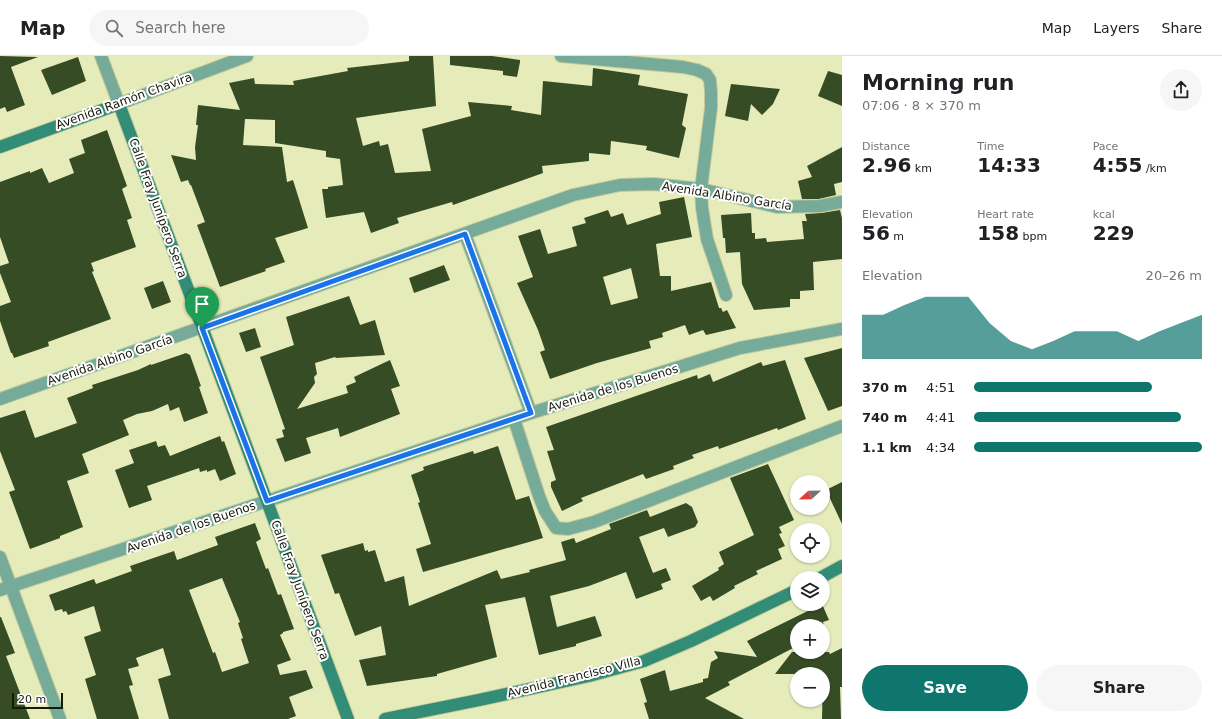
<!DOCTYPE html>
<meta charset="utf-8">
<style>
body{margin:0;font-family:"DejaVu Sans",sans-serif;background:#f6f6f6;color:#202124;height:100vh;display:flex;flex-direction:column;font-size:15px;white-space:nowrap}
*{box-sizing:border-box;margin:0}
p{font-size:13px;color:#757577}
.icon{flex:none;width:22px;height:22px;fill:none;stroke:currentColor;stroke-width:2;stroke-linecap:round;stroke-linejoin:round}
.map{position:relative;flex:1;overflow:hidden}
.drawer{display:flex;flex-direction:column;background:#fff;width:380px}
.drawer>*{flex:none}
.needle{width:26px;rotate:248deg}
.fabs{position:absolute;left:790px;top:419px;display:grid;gap:8px}
.fabs a{display:grid;place-items:center;width:40px;height:40px;border-radius:50%;background:#fff;box-shadow:0 1px 3px #0004;font-size:20px}
.scale{position:absolute;left:12px;bottom:10px;width:51px;box-sizing:border-box;padding-left:4px;border:2px solid #181a07;border-top:0;font-size:11px;line-height:14px;white-space:nowrap;color:#181a07;-webkit-text-stroke:3px #fff;paint-order:stroke}
.pin{position:absolute;display:grid;place-items:center;width:34px;height:34px;color:#fff;margin:-41px -17px;border-radius:50% 50% 50% 0;rotate:-45deg;box-shadow:0 0 4px #0007}
.pin .icon{rotate:45deg}
.round{display:grid;place-items:center;flex:none;width:42px;height:42px;border-radius:21px;background:#f6f6f6}
.head{display:flex;align-items:center;justify-content:space-between;height:68px;padding:0 20px}
h1{font-size:22px;font-weight:700;line-height:30px}
.metrics{display:grid;grid-template-columns:repeat(3,1fr);gap:6px;height:68px;padding:4px 20px}
.metrics div{display:grid;align-content:center}
.metrics b{font-size:20px;font-weight:700}
.metrics small{font-size:11px;font-weight:400}
.metrics p{font-size:11px}
.chart{height:112px;padding:8px 20px}
.chart p{display:flex;justify-content:space-between}
.chart svg{width:100%;height:72px;margin-top:4px;fill:#0f766e;opacity:.7}
.action{display:flex;gap:8px;margin-top:auto;padding:8px 20px}
.action a{flex:1;height:46px;border-radius:24px;background:#0f766e;color:#fff;font-size:16px;font-weight:700;line-height:46px;text-align:center}
.action a+a{background:#f6f6f6;color:#202124}
ul{padding:0 20px;list-style:none;font-size:13px}
li{display:grid;grid-template-columns:64px 48px 1fr;align-items:center;height:30px}
li i{height:10px;border-radius:5px;background:#0f766e}
header{display:flex;align-items:center;gap:24px;box-sizing:border-box;height:56px;padding:0 20px;background:#fff;border-bottom:1px solid #e0e0e0}
header strong{font-size:19px}
nav{display:flex;gap:22px;margin-inline-start:auto;font-size:14px}
.search{width:280px;height:36px;background:#f6f6f6;display:flex;align-items:center;gap:10px;box-sizing:border-box;padding:0 14px;border-radius:22px;color:#757577;font-size:15px}
main{display:flex;flex:1;min-height:0}
.map>svg:first-child{display:block}
</style>
<header>
<strong>Map</strong>
<div class="search"><svg class="icon" aria-label="search" viewBox="0 0 24 24"><circle cx="10" cy="10" r="6"/><path d="M15 15l6 6"/></svg>Search here</div>
<nav><a>Map</a><a>Layers</a><a>Share</a></nav>
</header>
<main>
<div class="map">
<svg width="842" height="663" viewBox="0 0 842 663">
<rect width="100%" height="100%" fill="#e6ecb9"/>
<g fill="#364c25" fill-rule="evenodd">
<path d="M0 0 38 1 11 11 25 49 7 56 5 51 0 53Z"/>
<path d="M409 0H433L436 50 356 62 363 90 379 85 380 90 388 88 395 117 431 115 422 73 471 60 468 46 512 50 511 54 541 59 543 25 592 30 593 12 640 19 638 29 688 38 682 69 686 72 679 102 646 94 647 90 611 85 610 99 589 97V105L542 110 543 117 453 149 452 146 397 162 399 167 371 177 364 156 326 162 322 133H328V131L343 129 340 103 326 101V95L275 87V64L245 63 243 89 282 91 287 126 293 124 308 172 275 182 285 206 265 213 266 215 220 231 197 169 205 166 191 129H190L188 124 181 126 171 99 196 104 195 91 198 69H196L198 49 240 54 229 27 254 22 255 28 294 29 293 25 348 15 347 12 409 5Z"/>
<path d="M450 0H492L520 4V6L517 21 503 19V15L450 9Z"/>
<path d="M78 1 86 25 52 39 41 14Z"/>
<path d="M828 15 842 19V50L818 40Z"/>
<path d="M731 28 760 31 780 33 773 48 762 59 751 48 748 65 725 60Z"/>
<path d="M107 74 127 130 122 133 132 162 127 164 136 191 91 207 94 215 92 216 111 263 48 286 49 290 14 302 12 297H11L0 265V250L11 246 0 217V210L9 207 0 181V126L30 115V117L42 112 49 127 74 117 69 103 85 97 81 84Z"/>
<path d="M842 91V126L834 128 836 139 819 143H802L798 125 812 121 807 110Z"/>
<path d="M684 141 692 181 656 188 660 220H671V235L711 226 719 252H721L723 256 727 254 736 272 706 279 703 274 689 279 685 269 662 277 663 281 649 285 651 292 597 307 550 323 540 296 545 294 538 274 517 227 533 221 518 180 540 173 548 198 577 190 572 171 586 167 584 162 608 154 611 161 623 157 627 169 661 158 659 146ZM631 212 638 242 611 249 603 221Z"/>
<path d="M840 154 842 162V203L813 206 814 234 800 235V243H790V251L754 254 742 228 740 196 726 197 725 182H723L721 159 751 157 752 177H755V183L766 182 767 186 804 183 802 165H807L805 158 821 157Z"/>
<path d="M444 209 450 224 414 237 409 222Z"/>
<path d="M163 225 171 246 152 253 144 232Z"/>
<path d="M349 240 360 269 375 264 385 299 336 302 335 301 315 307 317 318 314 321 315 327 297 353 348 337 346 330 356 326 354 321 390 304 400 330 391 333 400 358 340 381 338 372 306 382 311 397 285 406 276 383 284 381 282 374 285 373 260 301 294 289 286 261Z"/>
<path d="M255 272 261 291 246 296 239 277Z"/>
<path d="M842 292V350L828 355 804 302Z"/>
<path d="M186 297 190 299 201 330 199 331 208 357 184 366 179 351 170 355 168 348 152 355 137 358 123 364 129 379 82 398 89 417 67 425 83 471 60 480V482L30 493 9 436 15 434 0 395V362L25 354 35 382 77 367 67 342 93 332 92 329 138 314 151 308V309Z"/>
<path d="M785 304 806 363 778 374 777 372 719 393 718 390 692 399 694 402 673 410 674 413 646 423 643 418 581 442 583 445 562 455 551 431V426L556 424 547 395 554 394 546 371 697 319 698 323 710 318 713 326 761 306 763 310Z"/>
<path d="M220 380 222 386 224 385 236 418 220 425 215 413 207 416V414L200 416 199 412 147 430 152 444 129 452 115 414 134 407 129 394 156 385 158 391 165 389 170 400Z"/>
<path d="M498 390 516 444 529 440 543 482 423 516 416 493 431 488 418 447 420 446 411 419 424 414 423 411 473 395 474 398Z"/>
<path d="M768 408 794 464 779 471 782 477 779 478 785 490 778 493 782 503 756 515 758 518 734 530 735 532 713 545 710 540 701 545 692 530 719 514 718 512 724 508 719 496 754 479 730 422Z"/>
<path d="M842 426V468L826 434Z"/>
<path d="M686 447 692 451 698 466 695 471 668 481 664 472 639 481 653 517 666 512 671 524 661 528 663 533 636 543 626 516 589 530 550 540 557 571 595 560 602 580 576 588V590L539 599 525 541 485 549 497 601 437 618V620L367 630 359 604 386 599 381 570 355 580 339 537 335 538 321 499 363 487 365 495 368 494V496L375 494 385 526 404 520 409 550 497 514 501 523 530 516 529 514 566 504 561 486 574 482 576 487 611 473 609 468 647 454 650 461Z"/>
<path d="M255 467 261 483 256 486 266 513 268 512 278 539 281 538 294 573 283 576V577L280 579 291 604 277 609 280 619 306 614 313 632 289 641 296 660 288 663H169L158 623 171 619 163 592 136 602 139 610 128 613 133 629 129 630 139 663H97L85 623 96 619 84 581 101 575 94 550 68 559 66 555 63 556 62 553 55 555 49 539 94 523 96 528 132 515 130 510 174 495 177 504 218 489 215 481ZM222 522 240 566 238 567 243 582 241 583 249 607 222 616 215 596 213 597 189 534Z"/>
<path d="M822 548 829 564 823 566 824 570H797V590L728 626 730 629 705 642 744 663H649L644 647 647 646 640 623 665 614 670 635 703 626V623L708 622 711 606 718 602 714 595 757 601 747 585Z"/>
<path d="M0 561H1L15 597 6 600 30 663H0Z"/>
<path d="M842 592V631H840L841 663H822L823 618H775L792 596H829L830 598Z"/>
</g>
<g fill="none" stroke-linecap="round" stroke-linejoin="round">
<defs>
<g id="minor">
<path d="M101 0 119 48 247 0"/>
<path d="M561 0 683 11 697 14 706 18 710 24 711 36V52L701 133 702 152 707 183 726 239"/>
<path d="M465 178 531 357"/>
<path d="M0 343 573 139 620 129 654 128 701 133 777 151 820 150 842 146"/>
<path d="M514 363 539 440 545 455 556 472 568 473 594 466 842 370"/>
<path d="M0 501 60 663"/>
<path d="M0 534 531 357 740 292 842 273"/>
</g>
<g id="secondary">
<path d="M0 91 119 48 348 663"/>
<path d="M820 522 842 510"/>
<path d="M385 663 479 644 589 620 644 605 691 585 797 534"/>
</g>
</defs>
<use href="#minor" stroke="#c5ca9d" stroke-width="14"/>
<use href="#secondary" stroke="#c5ca9d" stroke-width="14"/>
<use href="#minor" stroke="#76ab9a" stroke-width="12"/>
<use href="#secondary" stroke="#338d76" stroke-width="12"/>
</g>
<g fill="none" stroke-linecap="round" stroke-linejoin="round">
<defs>
<path id="route" d="M465 178 531 357 267 445 202 272Z"/>
</defs>
<use href="#route" stroke="#fff" stroke-width="8"/>
<use href="#route" stroke="#1a73e8" stroke-width="5"/>
</g>
<g text-anchor="middle" stroke-width="4" stroke-linejoin="round" paint-order="stroke">
<g font-size="12" fill="#181a07" stroke="#fff">
<text transform="translate(124 45) rotate(-20)" y="4">Avenida Ramón Chavira</text>
<text transform="translate(727 140) rotate(9)" y="4">Avenida Albino García</text>
<text transform="translate(158 152) rotate(70)" y="4">Calle Fray Junípero Serra</text>
<text transform="translate(110 304) rotate(-19)" y="4">Avenida Albino García</text>
<text transform="translate(613 332) rotate(-17)" y="4">Avenida de los Buenos</text>
<text transform="translate(191 471) rotate(-19)" y="4">Avenida de los Buenos</text>
<text transform="translate(300 534) rotate(70)" y="4">Calle Fray Junípero Serra</text>
<text transform="translate(574 621) rotate(-14)" y="4">Avenida Francisco Villa</text>
</g>
</g>
</svg>
<div class="fabs">
<a><svg class="needle" viewBox="-14 -14 28 28"><path d="M0-13l5 13h-10z" fill="#e53935"/><path d="M0 13l5-13h-10z" fill="#757577"/></svg></a>
<a><svg class="icon" aria-label="locate" viewBox="0 0 24 24"><circle cx="12" cy="12" r="6"/><path d="M12 2v4M12 18v4M2 12h4M18 12h4"/></svg></a>
<a><svg class="icon" aria-label="layers" viewBox="0 0 24 24"><path d="M12 4l9 5-9 5-9-5zM3 14l9 5 9-5"/></svg></a>
<a>+</a>
<a>−</a>
</div>
<div class="scale">20 m</div>
<div class="pin" style="left:202px;top:272px;background:#1e9e55"><svg class="icon" aria-label="arrive" viewBox="0 0 24 24"><path d="M6 21V4h12l-3 4 3 4H6"/></svg></div>
</div>
<section class="drawer">
<div class="head"><div><h1>Morning run</h1><p>07:06 · 8 × 370 m</p></div><a class="round"><svg class="icon" aria-label="share" viewBox="0 0 24 24"><path d="M12 15V3M7 8l5-5 5 5M5 13v7h14v-7"/></svg></a></div>
<div class="metrics">
<div><p>Distance</p><b>2.96<small> km</small></b></div>
<div><p>Time</p><b>14:33</b></div>
<div><p>Pace</p><b>4:55<small> /km</small></b></div>
</div>
<div class="metrics">
<div><p>Elevation</p><b>56<small> m</small></b></div>
<div><p>Heart rate</p><b>158<small> bpm</small></b></div>
<div><p>kcal</p><b>229</b></div>
</div>
<div class="chart"><p><span>Elevation</span>20–26 m</p>
<svg viewBox="0 0 160 44" preserveAspectRatio="none"><path d="M0 44V17L10 17L20 11L30 6L40 6L50 6L60 22L70 33L80 38L90 33L100 27L110 27L120 27L130 33L140 27L150 22L160 17V44z"/></svg>
</div>
<ul>
<li><b>370 m</b>4:51<i style="width:78%"></i></li>
<li><b>740 m</b>4:41<i style="width:91%"></i></li>
<li><b>1.1 km</b>4:34<i style="width:100%"></i></li>
</ul>
<div class="action"><a>Save</a><a>Share</a></div>
</section>
</main>
